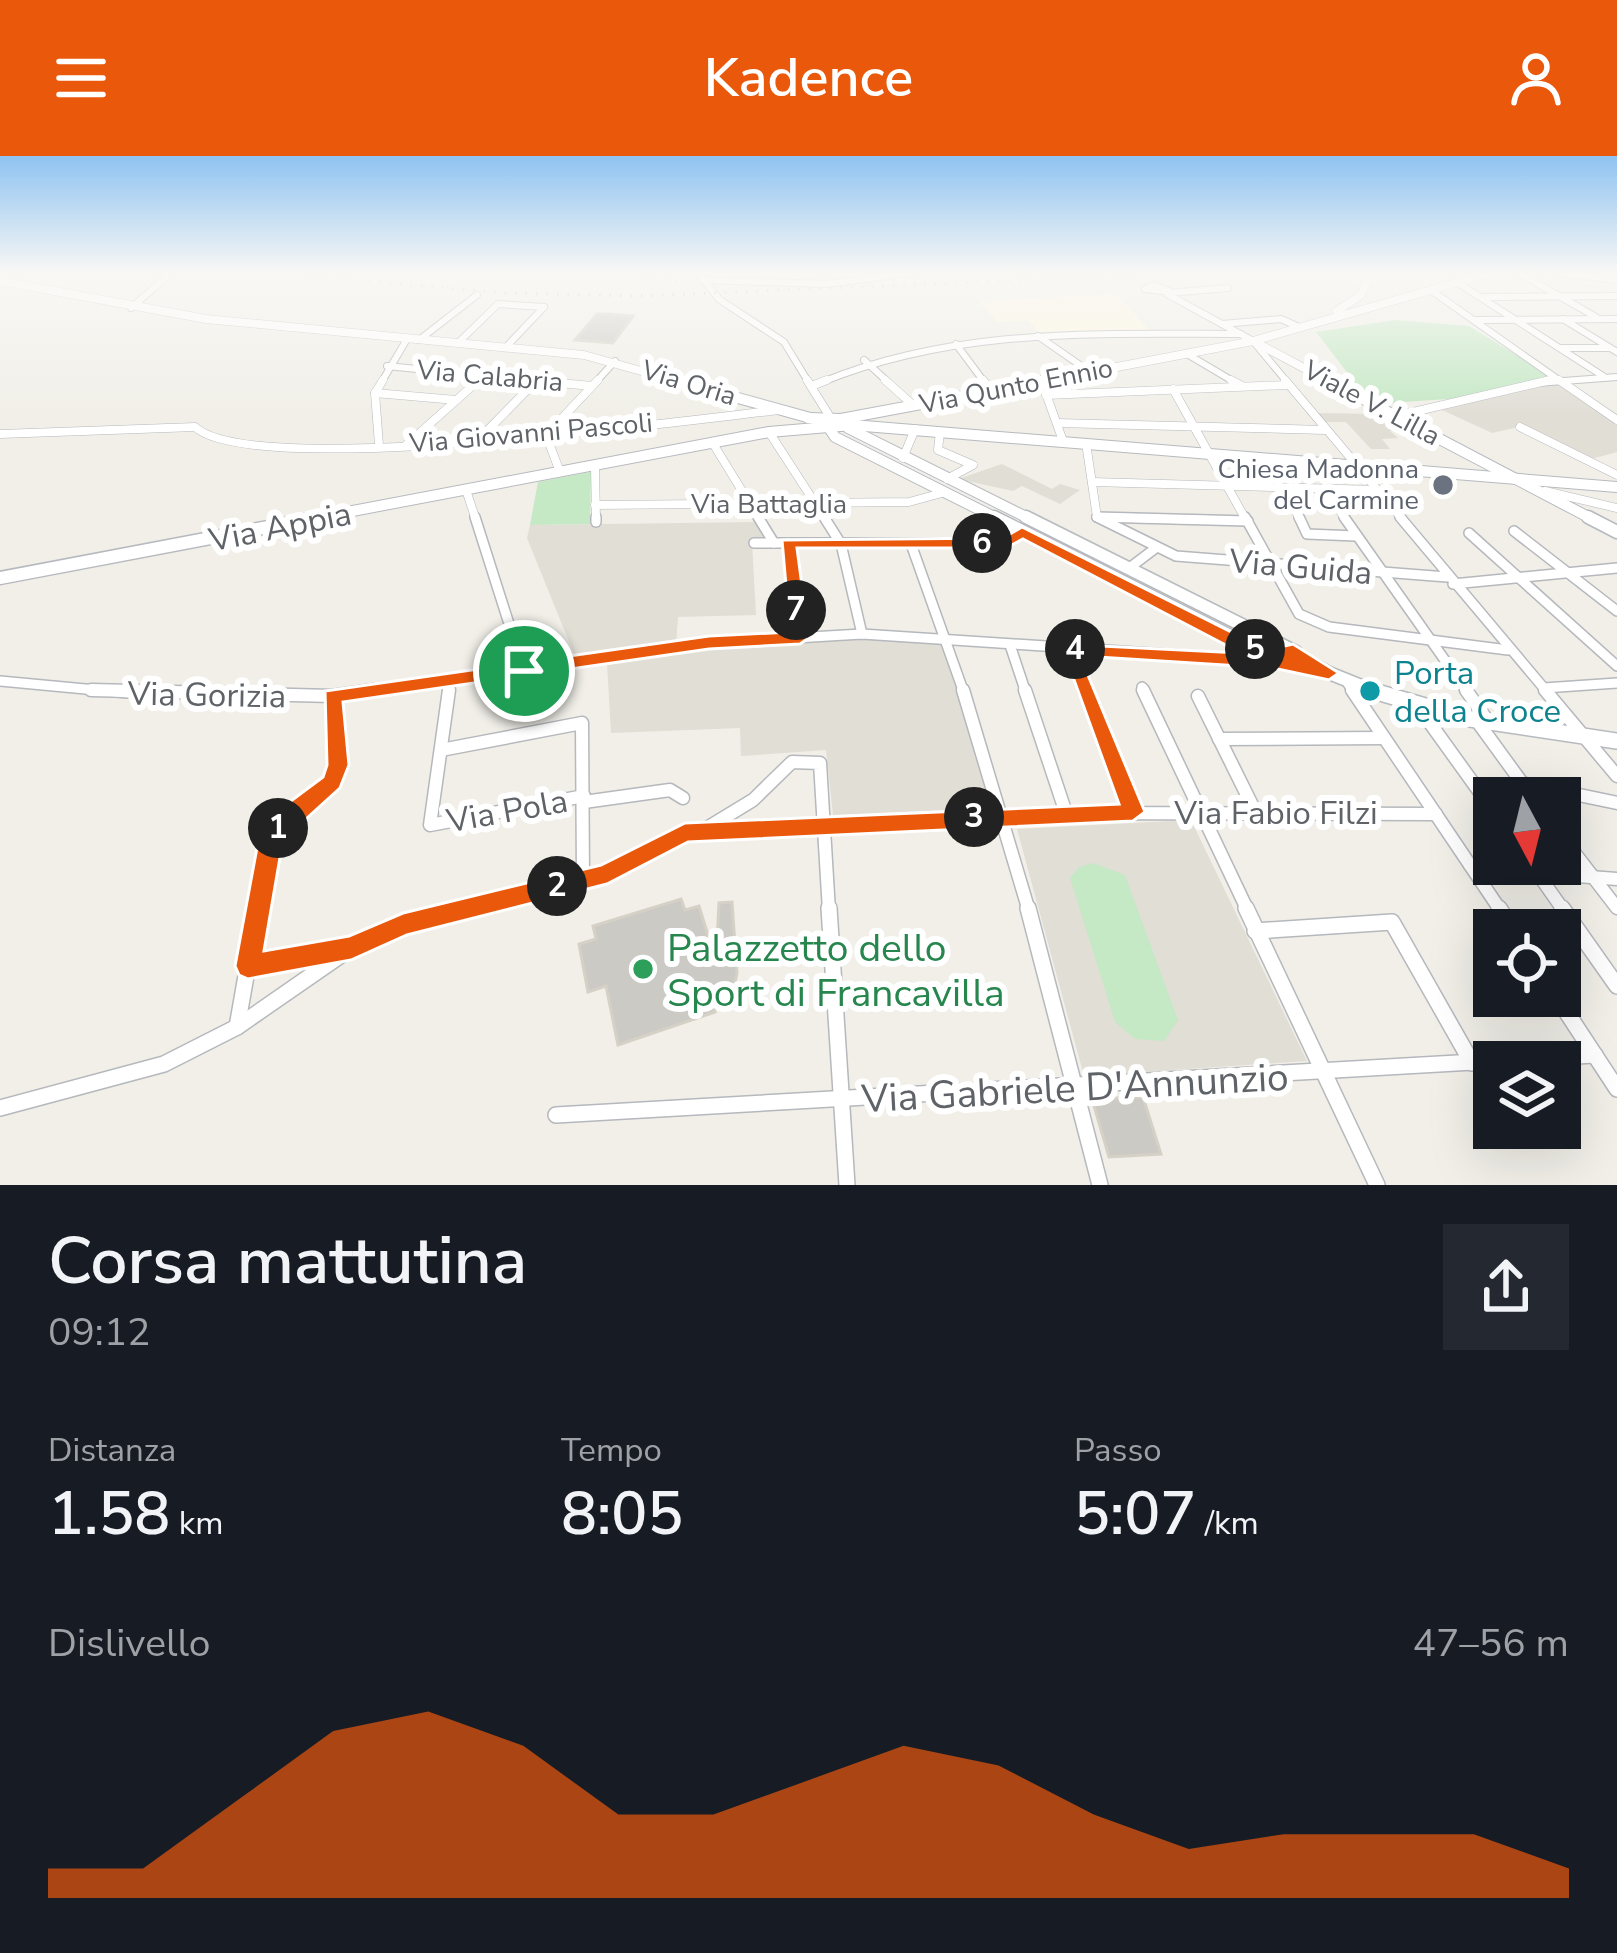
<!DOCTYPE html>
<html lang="it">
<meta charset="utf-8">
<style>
body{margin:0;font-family:"Nunito Sans",sans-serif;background:#242831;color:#f1f3f6;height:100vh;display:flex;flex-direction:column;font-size:45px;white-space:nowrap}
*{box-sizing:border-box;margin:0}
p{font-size:39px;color:#9ea1a6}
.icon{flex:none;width:66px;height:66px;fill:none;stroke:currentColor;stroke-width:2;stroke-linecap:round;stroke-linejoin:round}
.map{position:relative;height:1029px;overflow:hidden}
.details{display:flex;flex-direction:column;background:#171b24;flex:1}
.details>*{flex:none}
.needle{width:78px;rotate:173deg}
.fabs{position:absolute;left:1473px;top:621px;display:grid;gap:24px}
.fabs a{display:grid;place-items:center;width:108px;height:108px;border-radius:0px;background:#171b24;box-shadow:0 12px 48px #0002;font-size:60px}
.pin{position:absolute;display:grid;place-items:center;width:102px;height:102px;color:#fff;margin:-51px;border:6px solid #fff;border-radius:50%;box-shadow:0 3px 12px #0007}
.km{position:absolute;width:60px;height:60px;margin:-30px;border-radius:50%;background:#222;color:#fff;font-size:33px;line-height:60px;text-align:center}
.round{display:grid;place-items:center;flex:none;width:126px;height:126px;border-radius:0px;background:#242831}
.summary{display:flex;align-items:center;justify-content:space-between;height:204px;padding:0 48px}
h1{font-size:66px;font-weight:600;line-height:90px}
.stats{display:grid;grid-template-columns:repeat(3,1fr);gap:18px;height:204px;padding:12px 48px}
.stats div{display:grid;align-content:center}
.stats b{font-size:60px;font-weight:600}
.stats small{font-size:33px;font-weight:400}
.stats p{font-size:33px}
.chart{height:336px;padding:24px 48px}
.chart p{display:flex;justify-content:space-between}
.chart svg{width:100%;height:216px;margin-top:12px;fill:#ea580c;opacity:.7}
header{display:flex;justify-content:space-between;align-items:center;height:156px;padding:0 48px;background:#ea580c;color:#fff;font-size:54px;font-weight:600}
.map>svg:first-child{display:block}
</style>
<header><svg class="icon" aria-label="menu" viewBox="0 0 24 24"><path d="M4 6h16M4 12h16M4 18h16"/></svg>Kadence<svg class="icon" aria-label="person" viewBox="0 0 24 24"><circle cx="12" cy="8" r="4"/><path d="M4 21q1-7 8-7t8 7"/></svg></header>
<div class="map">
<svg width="1617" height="1029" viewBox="0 0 1617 1029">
<rect width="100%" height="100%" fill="#f1efe8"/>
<path fill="#fef7e0" d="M1116 138 1150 175 1038 176 1029 165 997 166 979 145Z"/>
<g fill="#e1ded6">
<path d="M1558 226 1617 267V296L1591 303 1523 270 1492 277 1442 254Z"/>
<path d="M1316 257 1376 258 1403 273 1390 275 1398 282 1382 283 1390 293H1371L1346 266H1324Z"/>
<path d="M1002 308 1052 333 1060 328 1080 334 1060 348 1022 330 1013 335 958 323Z"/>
<path d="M756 366 763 381 752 385 756 459 678 461 676 488 576 503 527 382 530 369Z"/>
<path d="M846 480 947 487 992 652 833 659 826 594 741 600 740 572 611 577 607 507 713 490Z"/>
<path d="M1191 664 1307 905 1084 920 1017 673Z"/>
</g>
<g fill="#c5e8c5">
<path d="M1396 164 1469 170 1552 221 1462 242 1388 247 1342 222 1350 220 1316 176Z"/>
<path d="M591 316 590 368 530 369 538 326Z"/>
<path d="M1093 707 1125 719 1178 864 1164 885 1135 883 1115 866 1070 722 1079 711Z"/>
</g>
<g fill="#cccac5" stroke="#d6d1c6" stroke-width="3">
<path d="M597 158H609L633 160 613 187 575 184Z"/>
<path d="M681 743 685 754 699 750 716 805 719 747 732 746 737 817 732 842 711 843 715 856 618 889 606 830 588 836 579 788 596 783 593 770Z"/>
<path d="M1143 941 1161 998 1109 1001 1092 943Z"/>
</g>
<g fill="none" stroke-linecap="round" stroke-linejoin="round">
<defs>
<g id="street-far4">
<path d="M697 116 720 144 784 186 809 227"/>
<path d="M1517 116 1596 161"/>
<path d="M1556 117 1617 124"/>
<path d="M702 124 827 128 917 116"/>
<path d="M1458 127 1603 220"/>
<path d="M1154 129 1171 136 1145 133Z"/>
<path d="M1432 135 1563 227"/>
<path d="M1169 137 1228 132"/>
<path d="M1167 138 1253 185 1288 227"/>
<path d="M1484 141 1617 140"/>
<path d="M131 152 172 116"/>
<path d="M1563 163 1617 196"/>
<path d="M1476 164 1617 163"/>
<path d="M1222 168 1281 163 1299 171"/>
<path d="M1038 180 1090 216"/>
<path d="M419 184 477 139"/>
<path d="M458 187 498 148 544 151"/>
<path d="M956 188 985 227"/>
<path d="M505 192 544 151"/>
<path d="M1562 192H1609"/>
<path d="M1187 198 1236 227"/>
<path d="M864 204 889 227"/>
<path d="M387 210 558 227"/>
<path d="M381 227 407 183"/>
<path d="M476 227 483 220"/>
<path d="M595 227 615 205"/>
<path d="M820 227C955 171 1097 178 1241 178"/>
<path d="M1537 227 1617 221"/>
</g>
<g id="street-far3">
<path d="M527 224 592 230"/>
<path d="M807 224 830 261"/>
<path d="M885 224 913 249"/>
<path d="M983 224 991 235"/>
<path d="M1231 224 1242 230"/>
<path d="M1285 224 1403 364"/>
<path d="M1559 224 1617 264"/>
<path d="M814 229 827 224"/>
<path d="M1173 233 1246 364"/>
<path d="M375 237 456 244"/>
<path d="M1046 238 1063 285"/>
<path d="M1046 239 1286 229"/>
<path d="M1396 260 1550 224"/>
<path d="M1057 267 1325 274"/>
<path d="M1520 271 1617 319"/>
<path d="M769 276 826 364"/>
<path d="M940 276 938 294 973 309 947 323"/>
<path d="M0 278 195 271C254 324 685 264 780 254"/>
<path d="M712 286 760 364"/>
<path d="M475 287 536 225"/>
<path d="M1086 287 1097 361 1103 364"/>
<path d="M379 289 375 237 383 224"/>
<path d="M405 290 479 224"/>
<path d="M903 302 915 273"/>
<path d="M595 309 596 364"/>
<path d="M560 316 546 279 598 224"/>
<path d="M1092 326 1376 334"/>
<path d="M1285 332 1300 364"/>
<path d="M1324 332 1346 364"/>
<path d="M466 334 476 364"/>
<path d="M1545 335 1617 352"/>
<path d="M595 349 909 346 942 337"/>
<path d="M1097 361 1210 364"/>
</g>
<g id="street-far2">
<path d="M475 361 524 515"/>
<path d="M596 361V366"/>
<path d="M758 361 774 387"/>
<path d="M824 361 841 388 862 478"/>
<path d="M1097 361 1176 400 1447 421"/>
<path d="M1097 361 1248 365"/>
<path d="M1245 361 1299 458 1329 471 1508 494"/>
<path d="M1299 361 1307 378 1356 380"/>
<path d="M1344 361 1468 537"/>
<path d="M1400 361 1548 537"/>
<path d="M1514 375 1617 455"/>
<path d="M1469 377 1617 510"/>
<path d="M754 387H999L1022 376"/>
<path d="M788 387 800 482"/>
<path d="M911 388 964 537"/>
<path d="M1128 413 1157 391"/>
<path d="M1453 428 1617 412"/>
<path d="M1010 489 1026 537"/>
<path d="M1067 493 1085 537"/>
<path d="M0 525 128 537"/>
<path d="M1347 526 1354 537"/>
<path d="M1142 531 1145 537"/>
<path d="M1544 532 1617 527"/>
<path d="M353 537 709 487 862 478 1273 505"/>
<path d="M448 537 450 526"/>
</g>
<g id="street-far1">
<path d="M91 534 332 540 374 534"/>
<path d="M449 534 430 669 584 640"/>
<path d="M963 534 1029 755"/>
<path d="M1025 534 1066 657"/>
<path d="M1084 534 1134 656"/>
<path d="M1143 534 1248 755"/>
<path d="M1352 534 1501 755"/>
<path d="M1466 534 1487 564"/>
<path d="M1545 534 1617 620"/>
<path d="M1198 540 1255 655"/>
<path d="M1417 549 1494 656"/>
<path d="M1477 565 1533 642"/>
<path d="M1219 583 1384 582"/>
<path d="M441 594 582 567 583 724"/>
<path d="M1521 627 1617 647"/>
<path d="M584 646 670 634 683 642"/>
<path d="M707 672 753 644 792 606 820 607 829 755"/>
<path d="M1560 678 1617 752"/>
<path d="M1531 708 1564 755"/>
<path d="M1470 709 1532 710"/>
<path d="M1537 717 1617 723"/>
<path d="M258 755 271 681 328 630 338 610 332 540"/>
<path d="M458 755 607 718 685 676 1066 657 1436 658"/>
</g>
<g id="street">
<path d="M829 752 847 1029"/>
<path d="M1028 752 1100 1029"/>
<path d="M1246 752 1377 1029"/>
<path d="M1499 752 1513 774"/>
<path d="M1562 752 1617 830"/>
<path d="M1255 775 1392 766 1472 907"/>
<path d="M248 810 348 793"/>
<path d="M1556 840 1617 933"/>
<path d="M237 871 258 752"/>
<path d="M0 952 164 908 237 871 351 792 403 769 470 752"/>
<path d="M556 959 1595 899"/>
</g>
<g id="secondary-far3">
<path d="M0 125 206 163 584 199 684 227"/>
<path d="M1337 155 1361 139 1371 116"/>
<path d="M1253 185 1332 227"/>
<path d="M1033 227 1253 185 1494 116"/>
</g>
<g id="secondary-far2">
<path d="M673 224 814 263"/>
<path d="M1327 224 1594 364"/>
<path d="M808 262 841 263 1049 224"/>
<path d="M852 269 1617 331"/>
<path d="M829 272 835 281 1000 364"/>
<path d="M848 272 1032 364"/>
<path d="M305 364 769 276 852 269 841 263"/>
</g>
<g id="secondary-far1">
<path d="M994 361 1274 502"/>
<path d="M1026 361 1296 496"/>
<path d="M1588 361 1617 376"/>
<path d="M0 422 321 361"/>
<path d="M1286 493 1329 517 1273 505 1275 497Z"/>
<path d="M1329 517 1379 537"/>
</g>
<path id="secondary" d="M1370 534 1470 563 1617 585"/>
</defs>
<use href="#street-far4" stroke="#b5b8bc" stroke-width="8"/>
<use href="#street-far3" stroke="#b5b8bc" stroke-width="9"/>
<use href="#street-far2" stroke="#b5b8bc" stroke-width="12"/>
<use href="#street-far1" stroke="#b5b8bc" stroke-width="15"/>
<use href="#street" stroke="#b5b8bc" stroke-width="18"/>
<use href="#secondary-far3" stroke="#b6babf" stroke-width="9"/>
<use href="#secondary-far2" stroke="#b6babf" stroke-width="12"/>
<use href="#secondary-far1" stroke="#b6babf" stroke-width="15"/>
<use href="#secondary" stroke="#b6babf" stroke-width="18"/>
<use href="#street-far4" stroke="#fff" stroke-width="6"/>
<use href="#street-far3" stroke="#fff" stroke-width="8"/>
<use href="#street-far2" stroke="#fff" stroke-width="9"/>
<use href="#street-far1" stroke="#fff" stroke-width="12"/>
<use href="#street" stroke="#fff" stroke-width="15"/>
<use href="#secondary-far3" stroke="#fff" stroke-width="8"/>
<use href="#secondary-far2" stroke="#fff" stroke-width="10"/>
<use href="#secondary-far1" stroke="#fff" stroke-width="12"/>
<use href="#secondary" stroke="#fff" stroke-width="15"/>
<g stroke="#b6b7b8" stroke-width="3" stroke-dasharray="1.5 9" stroke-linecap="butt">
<path d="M264 116 505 137 637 140 1227 116"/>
<path d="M623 116 681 126"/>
<path d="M1574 116 1617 122"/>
</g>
</g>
<linearGradient id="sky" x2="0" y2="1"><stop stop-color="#8fc3f1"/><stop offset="0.45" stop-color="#f9f8f5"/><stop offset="1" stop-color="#f9f8f5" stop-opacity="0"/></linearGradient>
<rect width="1617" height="260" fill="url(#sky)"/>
<path fill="#ea580c" stroke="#fff" stroke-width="3" fill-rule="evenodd" d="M1022 371 1267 494 1293 488 1339 517 1329 524 1273 512 1080 500 1145 656 1133 665 688 686 607 728 407 779 351 804 248 823 239 819 235 810 259 681 276 656 323 621 327 609 325 535 709 480 790 476 782 384 1003 382ZM1023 383 1241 497 1061 488 1119 648 685 667 601 709 403 757 349 780 264 795 283 684 340 632 349 609 343 546 709 493 800 488 809 482 797 392H1006Z"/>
<circle fill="#6b7280" stroke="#fff" stroke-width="4.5" cx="1443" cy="329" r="12"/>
<circle fill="#0f9aa8" stroke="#fff" stroke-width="4.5" cx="1370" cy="535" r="12"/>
<circle fill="#2e9e5b" stroke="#fff" stroke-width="4.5" cx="643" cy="813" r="12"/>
<g text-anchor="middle" stroke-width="12" stroke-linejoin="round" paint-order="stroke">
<g font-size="27" fill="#5f6368" stroke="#fff">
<text transform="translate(490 220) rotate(5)" y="9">Via Calabria</text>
<text transform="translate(689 227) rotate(17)" y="9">Via Oria</text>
<text transform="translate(1016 230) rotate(-11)" y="9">Via Qunto Ennio</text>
<text transform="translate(1372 247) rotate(28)" y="9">Viale V. Lilla</text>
<text transform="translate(531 277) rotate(-5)" y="9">Via Giovanni Pascoli</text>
<text x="769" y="357">Via Battaglia</text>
</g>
<g font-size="27" fill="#5b616d" stroke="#fff" text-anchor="end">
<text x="1419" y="322">Chiesa Madonna<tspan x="1419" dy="31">del Carmine</tspan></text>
</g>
<g font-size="33" fill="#5f6368" stroke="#fff">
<text transform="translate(280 370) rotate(-11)" y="12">Via Appia</text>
<text transform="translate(1301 410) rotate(5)" y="12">Via Guida</text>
<text transform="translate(207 538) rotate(1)" y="12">Via Gorizia</text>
<text transform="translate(507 654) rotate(-10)" y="12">Via Pola</text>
<text x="1276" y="668">Via Fabio Filzi</text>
</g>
<g font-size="33" fill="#0d838f" stroke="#fff" text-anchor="start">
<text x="1394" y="528">Porta<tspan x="1394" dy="38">della Croce</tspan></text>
</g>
<g font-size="39" fill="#27864d" stroke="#fff" text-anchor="start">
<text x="667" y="805">Palazzetto dello<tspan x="667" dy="45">Sport di Francavilla</tspan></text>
</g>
<g font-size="39" fill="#5f6368" stroke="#fff">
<text transform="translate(1075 931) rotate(-3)" y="14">Via Gabriele D'Annunzio</text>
</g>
</g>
</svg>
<div class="fabs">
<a><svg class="needle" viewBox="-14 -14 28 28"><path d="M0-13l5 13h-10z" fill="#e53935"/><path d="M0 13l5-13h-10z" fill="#9ea1a6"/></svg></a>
<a><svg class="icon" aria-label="locate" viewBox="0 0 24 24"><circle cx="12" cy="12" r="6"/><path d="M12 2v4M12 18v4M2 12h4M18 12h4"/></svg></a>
<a><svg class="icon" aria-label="layers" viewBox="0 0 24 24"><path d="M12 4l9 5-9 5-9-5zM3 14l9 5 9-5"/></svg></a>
</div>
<div class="pin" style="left:524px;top:515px;background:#1e9e55"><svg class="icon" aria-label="arrive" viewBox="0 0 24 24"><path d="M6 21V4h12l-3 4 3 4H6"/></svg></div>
<b class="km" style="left:278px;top:672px">1</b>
<b class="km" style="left:557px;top:730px">2</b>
<b class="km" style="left:974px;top:661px">3</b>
<b class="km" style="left:1075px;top:493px">4</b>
<b class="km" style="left:1255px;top:493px">5</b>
<b class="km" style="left:982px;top:387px">6</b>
<b class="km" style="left:796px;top:454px">7</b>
</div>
<section class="details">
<div class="summary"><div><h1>Corsa mattutina</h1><p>09:12</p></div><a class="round"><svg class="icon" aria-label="share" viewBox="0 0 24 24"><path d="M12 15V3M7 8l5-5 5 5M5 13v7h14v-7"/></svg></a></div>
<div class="stats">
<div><p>Distanza</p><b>1.58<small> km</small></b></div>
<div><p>Tempo</p><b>8:05</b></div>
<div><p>Passo</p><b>5:07<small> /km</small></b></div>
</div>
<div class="chart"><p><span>Dislivello</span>47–56 m</p>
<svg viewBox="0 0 160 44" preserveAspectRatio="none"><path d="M0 44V38L10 38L20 24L30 10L40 6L50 13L60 27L70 27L80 20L90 13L100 17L110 27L120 34L130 31L140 31L150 31L160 38V44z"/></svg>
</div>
</section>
